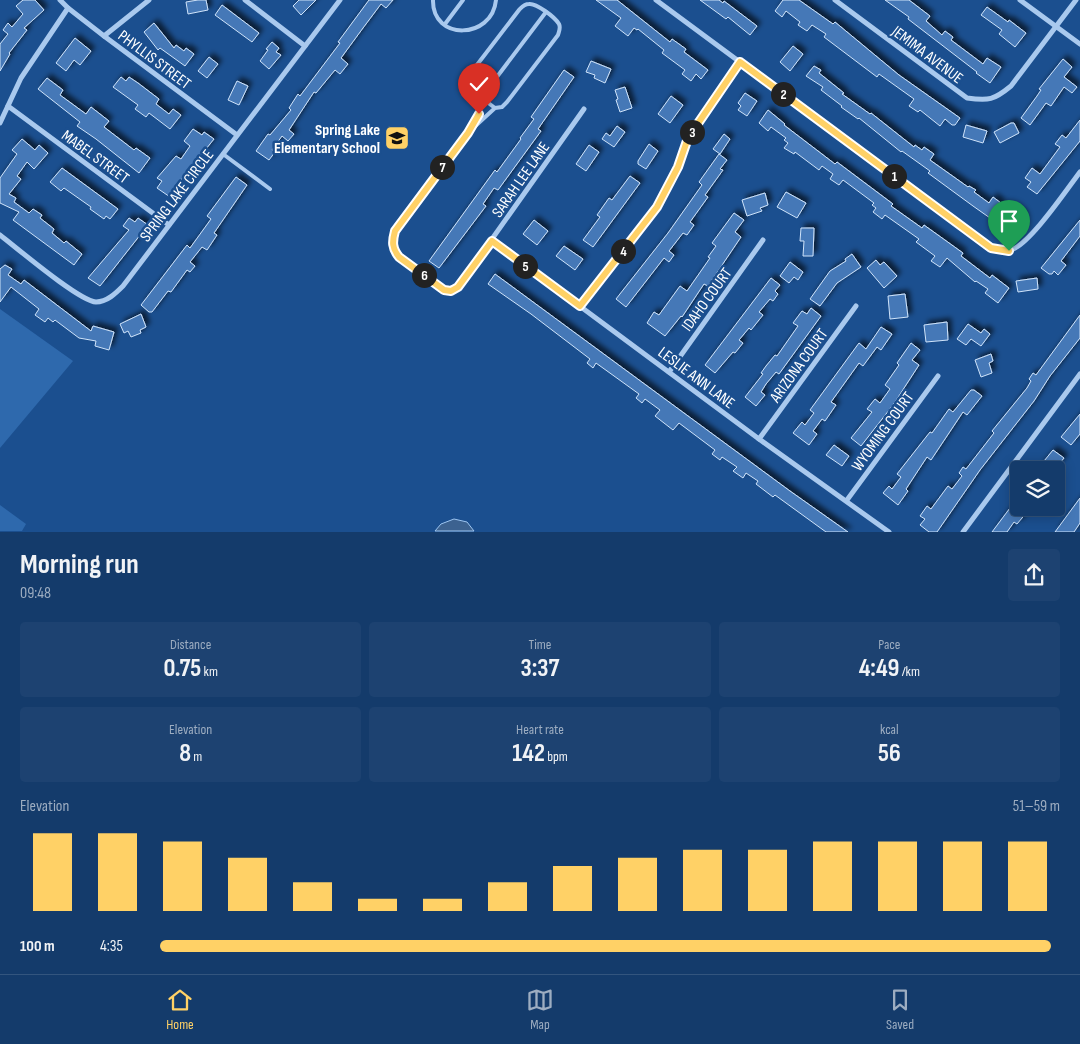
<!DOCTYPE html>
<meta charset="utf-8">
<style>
body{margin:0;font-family:"Sofia Sans Condensed",sans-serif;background:#1d4271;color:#f1f3f6;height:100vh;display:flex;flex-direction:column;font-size:19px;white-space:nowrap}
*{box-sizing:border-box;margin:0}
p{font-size:16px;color:#9dadc1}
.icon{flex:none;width:28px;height:28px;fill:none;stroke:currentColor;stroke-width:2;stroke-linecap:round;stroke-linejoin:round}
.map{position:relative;height:532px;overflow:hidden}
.drawer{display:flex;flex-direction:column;background:#143b6b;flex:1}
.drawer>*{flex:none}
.tools{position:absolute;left:1010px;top:461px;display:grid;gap:10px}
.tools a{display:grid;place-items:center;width:55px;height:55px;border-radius:5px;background:#143b6b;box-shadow:0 2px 12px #0003,0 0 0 1px #33557e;font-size:25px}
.pin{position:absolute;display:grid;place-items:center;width:42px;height:42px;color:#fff;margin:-51px -21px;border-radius:50% 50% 50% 0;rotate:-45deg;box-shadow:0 0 5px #0007}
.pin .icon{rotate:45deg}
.km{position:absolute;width:25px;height:25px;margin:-12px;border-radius:50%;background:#222;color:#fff;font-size:14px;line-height:25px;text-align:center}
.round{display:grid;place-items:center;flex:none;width:52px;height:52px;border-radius:5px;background:#1d4271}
.headline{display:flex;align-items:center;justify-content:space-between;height:85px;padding:0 20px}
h1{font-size:28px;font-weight:700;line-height:38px}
.figures{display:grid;grid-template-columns:repeat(3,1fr);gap:8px;height:85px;padding:5px 20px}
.figures div{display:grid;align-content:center;border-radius:5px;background:#1d4271;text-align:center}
.figures b{font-size:25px;font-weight:700}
.figures small{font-size:14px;font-weight:400}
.figures p{font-size:14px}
.chart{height:140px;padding:10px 20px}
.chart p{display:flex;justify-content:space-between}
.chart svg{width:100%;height:90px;margin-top:5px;stroke:#ffd166;stroke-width:6}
ul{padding:0 20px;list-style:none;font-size:16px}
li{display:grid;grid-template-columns:80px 60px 1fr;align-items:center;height:38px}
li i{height:12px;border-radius:6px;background:#ffd166}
.tabs{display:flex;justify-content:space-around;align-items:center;height:70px;border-top:1px solid #33557e;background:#143b6b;font-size:14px;color:#9dadc1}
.tabs a{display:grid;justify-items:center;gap:2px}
.tabs .on{color:#ffd166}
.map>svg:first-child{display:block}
</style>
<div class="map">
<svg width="1080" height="532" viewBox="0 0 1080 532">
<defs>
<filter id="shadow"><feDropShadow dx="4" dy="-4" stdDeviation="2.5" flood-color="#0009"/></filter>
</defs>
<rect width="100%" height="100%" fill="#1b4f8f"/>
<g fill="#2e69ad">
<path d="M0 309 73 361 0 448Z"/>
<path d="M0 505 26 524 22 531H0Z"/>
</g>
<path fill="#3c6290" stroke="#9cc4f0" d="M454 519 467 522 474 531H435L441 524Z"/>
<g fill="#4478b7" stroke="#cfe3fa" filter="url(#shadow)">
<path d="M23 0H35L44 10 24 28 27 30 9 53 10 54 0 71V44L8 34 3 30 8 23 12 27 23 14 16 6Z"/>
<path d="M198 0H206L208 10 188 14 186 2Z"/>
<path d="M299 0H316L301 15 293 6Z"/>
<path d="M369 0H393L386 8 381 4 363 28 341 58 348 64 340 74 335 70 316 93 314 92 289 130 294 134 288 141 282 136 272 150 275 152 269 160 256 151 268 134 270 135 291 110 289 108 298 94 300 96 340 43 338 42Z"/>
<path d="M596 0H617L670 42 672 39 686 49 684 52 708 70 701 79 696 74 691 81 682 74 685 70 662 53 664 50 638 29 637 30 634 28 628 36 615 26 621 18Z"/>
<path d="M700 0H719L723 3 724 1 757 26 750 35 728 17 726 19Z"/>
<path d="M783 0H799L833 24 835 22 899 75 960 118 955 125H952L945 119 940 126 920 110 918 112 909 106 914 99 879 74 877 77 824 37 826 34 812 25 807 31 798 25 800 22 786 11 782 17 775 11Z"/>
<path d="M885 0H909L930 16 926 21 942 35 945 31 953 37 951 40 983 64 987 58 1001 67 990 83 976 73 977 72 908 19 909 17Z"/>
<path d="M222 5 259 33 252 42 215 15Z"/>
<path d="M987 7 1008 22 1009 20 1026 33 1015 47 999 34 1002 30 981 15Z"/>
<path d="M154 23 174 48 176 45 184 51 186 48 194 54 185 66 160 48 158 50 144 32Z"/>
<path d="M75 38 91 51 80 65 74 60 66 71 56 63Z"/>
<path d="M272 42 279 48 276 52 281 55 269 69 260 61 268 50 266 49Z"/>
<path d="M793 46 803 54 790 71 780 62Z"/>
<path d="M209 57 218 64 207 78 198 71Z"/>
<path d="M1063 59 1072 67 1064 77 1077 87 1072 93 1064 87 1051 106 1046 103 1030 125 1021 118 1037 96 1041 90 1039 89Z"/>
<path d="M591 61 611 69 605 83 594 78 595 75 586 72Z"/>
<path d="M814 66 821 70 819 73 844 93 842 94 870 114 871 113 914 147 915 145 922 150 924 147 934 154 930 160 968 187 969 186 976 190 974 192 989 203 993 197 1001 203 998 207 1012 217 1016 212 1023 217 1014 231 992 215 990 218 973 206 928 173 930 171 902 151 901 152 859 118 858 119 841 107 842 106 821 90 823 87 806 76Z"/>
<path d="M564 70 574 77 538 129 541 131 498 190 494 188 483 204 486 206 439 268 429 261 495 170 497 172 521 139 520 138 534 119 531 117Z"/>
<path d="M121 77 126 81 129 77 138 83 159 99 156 104 169 114 173 109 181 115 170 129 149 113 146 117 135 109 138 105 113 87Z"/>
<path d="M47 78 63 90 60 95 86 114 91 107 109 121 104 127 134 150 136 148 150 158 139 173 96 139 77 126 80 122 38 89Z"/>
<path d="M237 81 248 86 239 105 228 100Z"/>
<path d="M625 87 632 108 620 112 616 100 618 99 615 90Z"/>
<path d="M745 93 757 101 747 116 738 110 741 106 738 103Z"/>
<path d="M671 96 683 105 670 123 658 114Z"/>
<path d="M768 110 785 124 784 125 835 164 837 162 893 204 891 206 922 228 924 225 963 253 961 256 990 278 992 275 1009 288 998 303 985 293 988 289 976 281 975 282 947 258 940 267 931 261 935 256 916 242 919 239 885 215 882 219 873 212 876 208 872 205 874 203 843 180 839 185 830 179 833 174 822 166 819 170 795 152 794 154 784 148 788 143 784 140 786 138 771 127 768 131 759 123Z"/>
<path d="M1080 120V141L1037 194 1027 187 1031 182 1025 178 1032 168 1040 174 1060 147 1055 144 1062 135 1066 138Z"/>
<path d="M1011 123H1014L1019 133 1000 143 994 132Z"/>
<path d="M966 125 987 131 983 143 963 137Z"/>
<path d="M617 126 625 132 614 147 602 139 606 133 610 136Z"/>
<path d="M193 129 202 135 204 132 214 139 181 180 170 197 157 188 162 181 157 178 176 156 181 159 190 146 184 141Z"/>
<path d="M724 134 730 139 720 154 713 149Z"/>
<path d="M22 139 35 150 39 145 48 153 34 169 27 162 17 176 21 179 9 194 16 198 14 202 29 213 33 209 42 215 40 218 54 229 52 233 64 243 66 241 82 254 74 265 13 220 19 212 0 203V178L17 154 12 150Z"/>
<path d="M649 144 658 151 646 169 638 164V161Z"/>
<path d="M589 145 599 152 586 171 576 164Z"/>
<path d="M719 154 727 160 720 169 723 170 705 195 708 197 690 222 694 225 687 235 683 233 669 251 674 255 669 262 664 258 626 307 616 299 668 233 702 185 699 182Z"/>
<path d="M62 168 118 209 110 219 106 216 104 219 90 209 91 207 64 188 61 191 50 182Z"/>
<path d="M630 176 640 183 593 247 583 240 600 217 597 215 609 198 612 200Z"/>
<path d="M236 177 247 185 214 233 217 235 207 250 202 247 190 262 195 266 190 272 187 270 171 292 168 291 152 312H149L141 305 187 245 190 248 211 219 207 216Z"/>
<path d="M786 192 806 203 797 218 777 207Z"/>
<path d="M765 193 768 205 760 208 762 211 747 216 742 200Z"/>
<path d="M734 213 744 220 735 232 741 237 708 286 704 284 682 317 681 316 665 336 647 323 654 312 659 315 680 286 687 291 710 258 708 257 716 246 712 243Z"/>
<path d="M129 218 135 222 138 218 148 225 100 286 88 278 129 230 123 226Z"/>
<path d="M534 220 548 231 537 245 523 234Z"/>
<path d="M1080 220V236L1061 261 1066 265 1058 275 1054 271 1052 274H1049L1041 268Z"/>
<path d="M801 228H814L813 256H803L804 241H800Z"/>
<path d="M564 246 583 259 575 270 556 256Z"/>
<path d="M852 254 861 267 837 283 820 306 810 299 830 271 846 261 845 259Z"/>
<path d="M876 260 880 265 884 262 897 276 884 288 867 268Z"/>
<path d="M790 262 803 272 798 280 794 277 789 283 780 276Z"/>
<path d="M5 265 12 269 8 275 21 284 24 280 91 331 93 326 114 332 109 350 95 346 96 341 79 338 55 320 53 322 48 318 45 322 35 315 39 309 11 287 0 302V269Z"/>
<path d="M495 274 790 491 848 532H826L775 495 773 497 756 484 758 481 746 473 743 478 733 471 737 467 722 457 720 460 712 454 715 450 679 423 673 430 655 416 660 410 645 399 642 403 636 398 639 394 596 363 593 368 587 363 590 359 531 314 488 284Z"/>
<path d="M771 278 780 285 775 291 778 294 773 301 770 299 759 312 763 315 751 330 749 328 739 340 743 343 735 353 733 352 715 373 705 365Z"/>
<path d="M1037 278 1038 289 1018 292 1016 281Z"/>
<path d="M905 294 908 317 890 319 888 296Z"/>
<path d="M811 308 821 316 779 374 776 372 766 384 761 392 765 395 756 406 745 397 763 374 761 373 766 366 775 355 777 356 798 326 793 323 802 311 807 314Z"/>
<path d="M141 314 146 327 140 330 141 333 131 337 128 331 124 333 120 324Z"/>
<path d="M1080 315V338L1050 376 1034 401 980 470 937 532H929L920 525 925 519 920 516 927 506 931 509 948 486 952 489 962 476 959 473 963 467 966 469 994 433 992 431 1027 388 1031 381 1029 379 1033 373 1036 375Z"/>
<path d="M947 322 948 340 926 342 924 325Z"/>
<path d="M968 324 981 333 984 329 990 334 981 346 971 339 966 345 957 339Z"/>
<path d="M881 327 892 334 881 350 877 347 863 366 859 363 831 402 836 405 825 421 822 419 813 431 817 434 809 445 793 433 802 422 805 425 814 413 810 410 859 343 866 349Z"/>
<path d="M911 343 920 350 912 360 919 365 893 405 861 446 851 438 872 412 867 409 875 399 880 403 890 389 885 385 899 365 897 363Z"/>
<path d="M991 354 993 361 989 363 992 373 981 377 975 360Z"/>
<path d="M971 390H974L982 396 967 415 963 412 931 460 927 457 906 489 908 491 898 505 883 493 889 486 892 489 901 477 897 474 930 432 932 433 949 409 953 412Z"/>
<path d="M1080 414V434L1071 445 1061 437Z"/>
<path d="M834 445 849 456 842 466 826 455Z"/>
<path d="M1053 450 1064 458 1054 470H1044L1040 466Z"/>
<path d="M1019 496V508L1027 512 1017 524 1014 522 1007 532H992Z"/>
<path d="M1080 498V523L1074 532H1055Z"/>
</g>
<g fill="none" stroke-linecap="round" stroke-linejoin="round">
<g stroke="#a9c9ee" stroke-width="4">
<path d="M433 0C432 41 492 40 496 0"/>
<path d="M445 24 463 0"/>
<path d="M471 130 495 108 502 107 507 102 558 35C559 31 561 28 559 24 555 17 536 3 529 4 524 4 522 7 519 10L470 74 467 82 471 90 495 108"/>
<path d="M223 154 270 189"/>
<path d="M458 287 451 291 444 290 399 257C392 248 392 242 395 231L467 133 479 114 481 98 546 12"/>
</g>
<g stroke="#a9c9ee" stroke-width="5">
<path d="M60 0 68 8 104 36 237 135"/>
<path d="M245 0 305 46"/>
<path d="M656 0 991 248C997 249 1005 251 1010 250 1028 247 1067 189 1080 172"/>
<path d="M835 0 967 98C989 101 994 100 1011 86L1076 0"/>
<path d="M1020 0 1080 44"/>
<path d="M104 36 149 0"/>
<path d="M8 106 169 225"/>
<path d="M0 123 21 78 68 8"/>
<path d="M0 235C17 248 79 301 96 302 107 302 116 293 123 286L340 0"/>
<path d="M492 241 759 439 889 532"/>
<path d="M458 287 584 109"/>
<path d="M580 306 657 207 678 167 688 139 740 62"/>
<path d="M669 372 763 240"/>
<path d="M759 439 856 306"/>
<path d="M847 500 938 376"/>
<path d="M963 532 1080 374"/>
</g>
</g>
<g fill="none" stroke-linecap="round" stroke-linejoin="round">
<defs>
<path id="route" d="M479 114 468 133 395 231C392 242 392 248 399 257L444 290 451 291 458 287 492 241 580 306 657 207 678 167 688 138 740 62 991 248 1009 251"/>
</defs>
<use href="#route" stroke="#fff" stroke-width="10"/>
<use href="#route" stroke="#ffd166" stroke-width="6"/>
</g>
<defs>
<symbol id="school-square" viewBox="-11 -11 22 22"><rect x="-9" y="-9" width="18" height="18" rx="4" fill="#ffd166" stroke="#1b4f8f"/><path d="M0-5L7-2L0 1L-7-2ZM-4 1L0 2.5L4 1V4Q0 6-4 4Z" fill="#111"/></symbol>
</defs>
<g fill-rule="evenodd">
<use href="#school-square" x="383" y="124" width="28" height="28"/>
</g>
<g text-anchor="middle" stroke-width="5" stroke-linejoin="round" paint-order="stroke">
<g font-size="16" fill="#fff" stroke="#1b4f8f">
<text transform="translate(928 54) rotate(37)" y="6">JEMIMA AVENUE</text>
<text transform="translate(155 59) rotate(37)" y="6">PHYLLIS STREET</text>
<text transform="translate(96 156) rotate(36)" y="6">MABEL STREET</text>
<text transform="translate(520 179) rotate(-55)" y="6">SARAH LEE LANE</text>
<text transform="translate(176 195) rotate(-53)" y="6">SPRING LAKE CIRCLE</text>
<text transform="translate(706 299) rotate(-54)" y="6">IDAHO COURT</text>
<text transform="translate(798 365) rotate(-54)" y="6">ARIZONA COURT</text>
<text transform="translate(697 377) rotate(37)" y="6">LESLIE ANN LANE</text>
<text transform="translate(882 431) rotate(-54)" y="6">WYOMING COURT</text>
</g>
<g font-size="16" font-weight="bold" fill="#fff" stroke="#1b4f8f" text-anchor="end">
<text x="380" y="135">Spring Lake<tspan x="380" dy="18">Elementary School</tspan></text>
</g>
</g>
</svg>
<div class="tools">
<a><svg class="icon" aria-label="layers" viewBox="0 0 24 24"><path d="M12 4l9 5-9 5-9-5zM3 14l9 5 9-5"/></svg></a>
</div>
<div class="pin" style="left:1009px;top:251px;background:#1e9e55"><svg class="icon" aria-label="arrive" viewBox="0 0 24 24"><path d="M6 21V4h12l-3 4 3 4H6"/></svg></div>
<div class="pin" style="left:479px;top:114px;background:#d93025"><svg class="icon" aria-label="check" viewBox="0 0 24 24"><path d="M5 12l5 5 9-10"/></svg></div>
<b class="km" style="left:894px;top:176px">1</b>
<b class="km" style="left:783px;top:94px">2</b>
<b class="km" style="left:692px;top:132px">3</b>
<b class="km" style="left:623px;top:251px">4</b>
<b class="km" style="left:525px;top:266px">5</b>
<b class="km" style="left:424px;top:275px">6</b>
<b class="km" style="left:442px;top:167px">7</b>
</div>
<section class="drawer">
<div class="headline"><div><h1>Morning run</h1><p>09:48</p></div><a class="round"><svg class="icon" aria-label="share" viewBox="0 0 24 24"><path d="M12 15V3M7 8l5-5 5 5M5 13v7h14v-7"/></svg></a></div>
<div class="figures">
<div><p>Distance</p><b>0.75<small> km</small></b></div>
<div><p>Time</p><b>3:37</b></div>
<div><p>Pace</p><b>4:49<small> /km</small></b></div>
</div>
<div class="figures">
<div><p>Elevation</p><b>8<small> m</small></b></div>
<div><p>Heart rate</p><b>142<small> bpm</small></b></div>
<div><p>kcal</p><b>56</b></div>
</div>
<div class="chart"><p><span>Elevation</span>51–59 m</p>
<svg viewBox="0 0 160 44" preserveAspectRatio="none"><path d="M5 44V6M15 44V6M25 44V10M35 44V18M45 44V30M55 44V38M65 44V38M75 44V30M85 44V22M95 44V18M105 44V14M115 44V14M125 44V10M135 44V10M145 44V10M155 44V10"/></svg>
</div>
<ul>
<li><b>100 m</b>4:35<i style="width:99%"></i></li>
</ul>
</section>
<nav class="tabs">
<a class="on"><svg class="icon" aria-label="home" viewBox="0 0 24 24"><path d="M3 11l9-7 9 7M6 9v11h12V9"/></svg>Home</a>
<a><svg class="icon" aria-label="map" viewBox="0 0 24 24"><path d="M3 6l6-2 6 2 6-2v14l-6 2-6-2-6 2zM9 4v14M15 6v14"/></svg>Map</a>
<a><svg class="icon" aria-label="saved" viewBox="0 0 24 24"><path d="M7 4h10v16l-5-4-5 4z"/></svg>Saved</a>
</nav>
